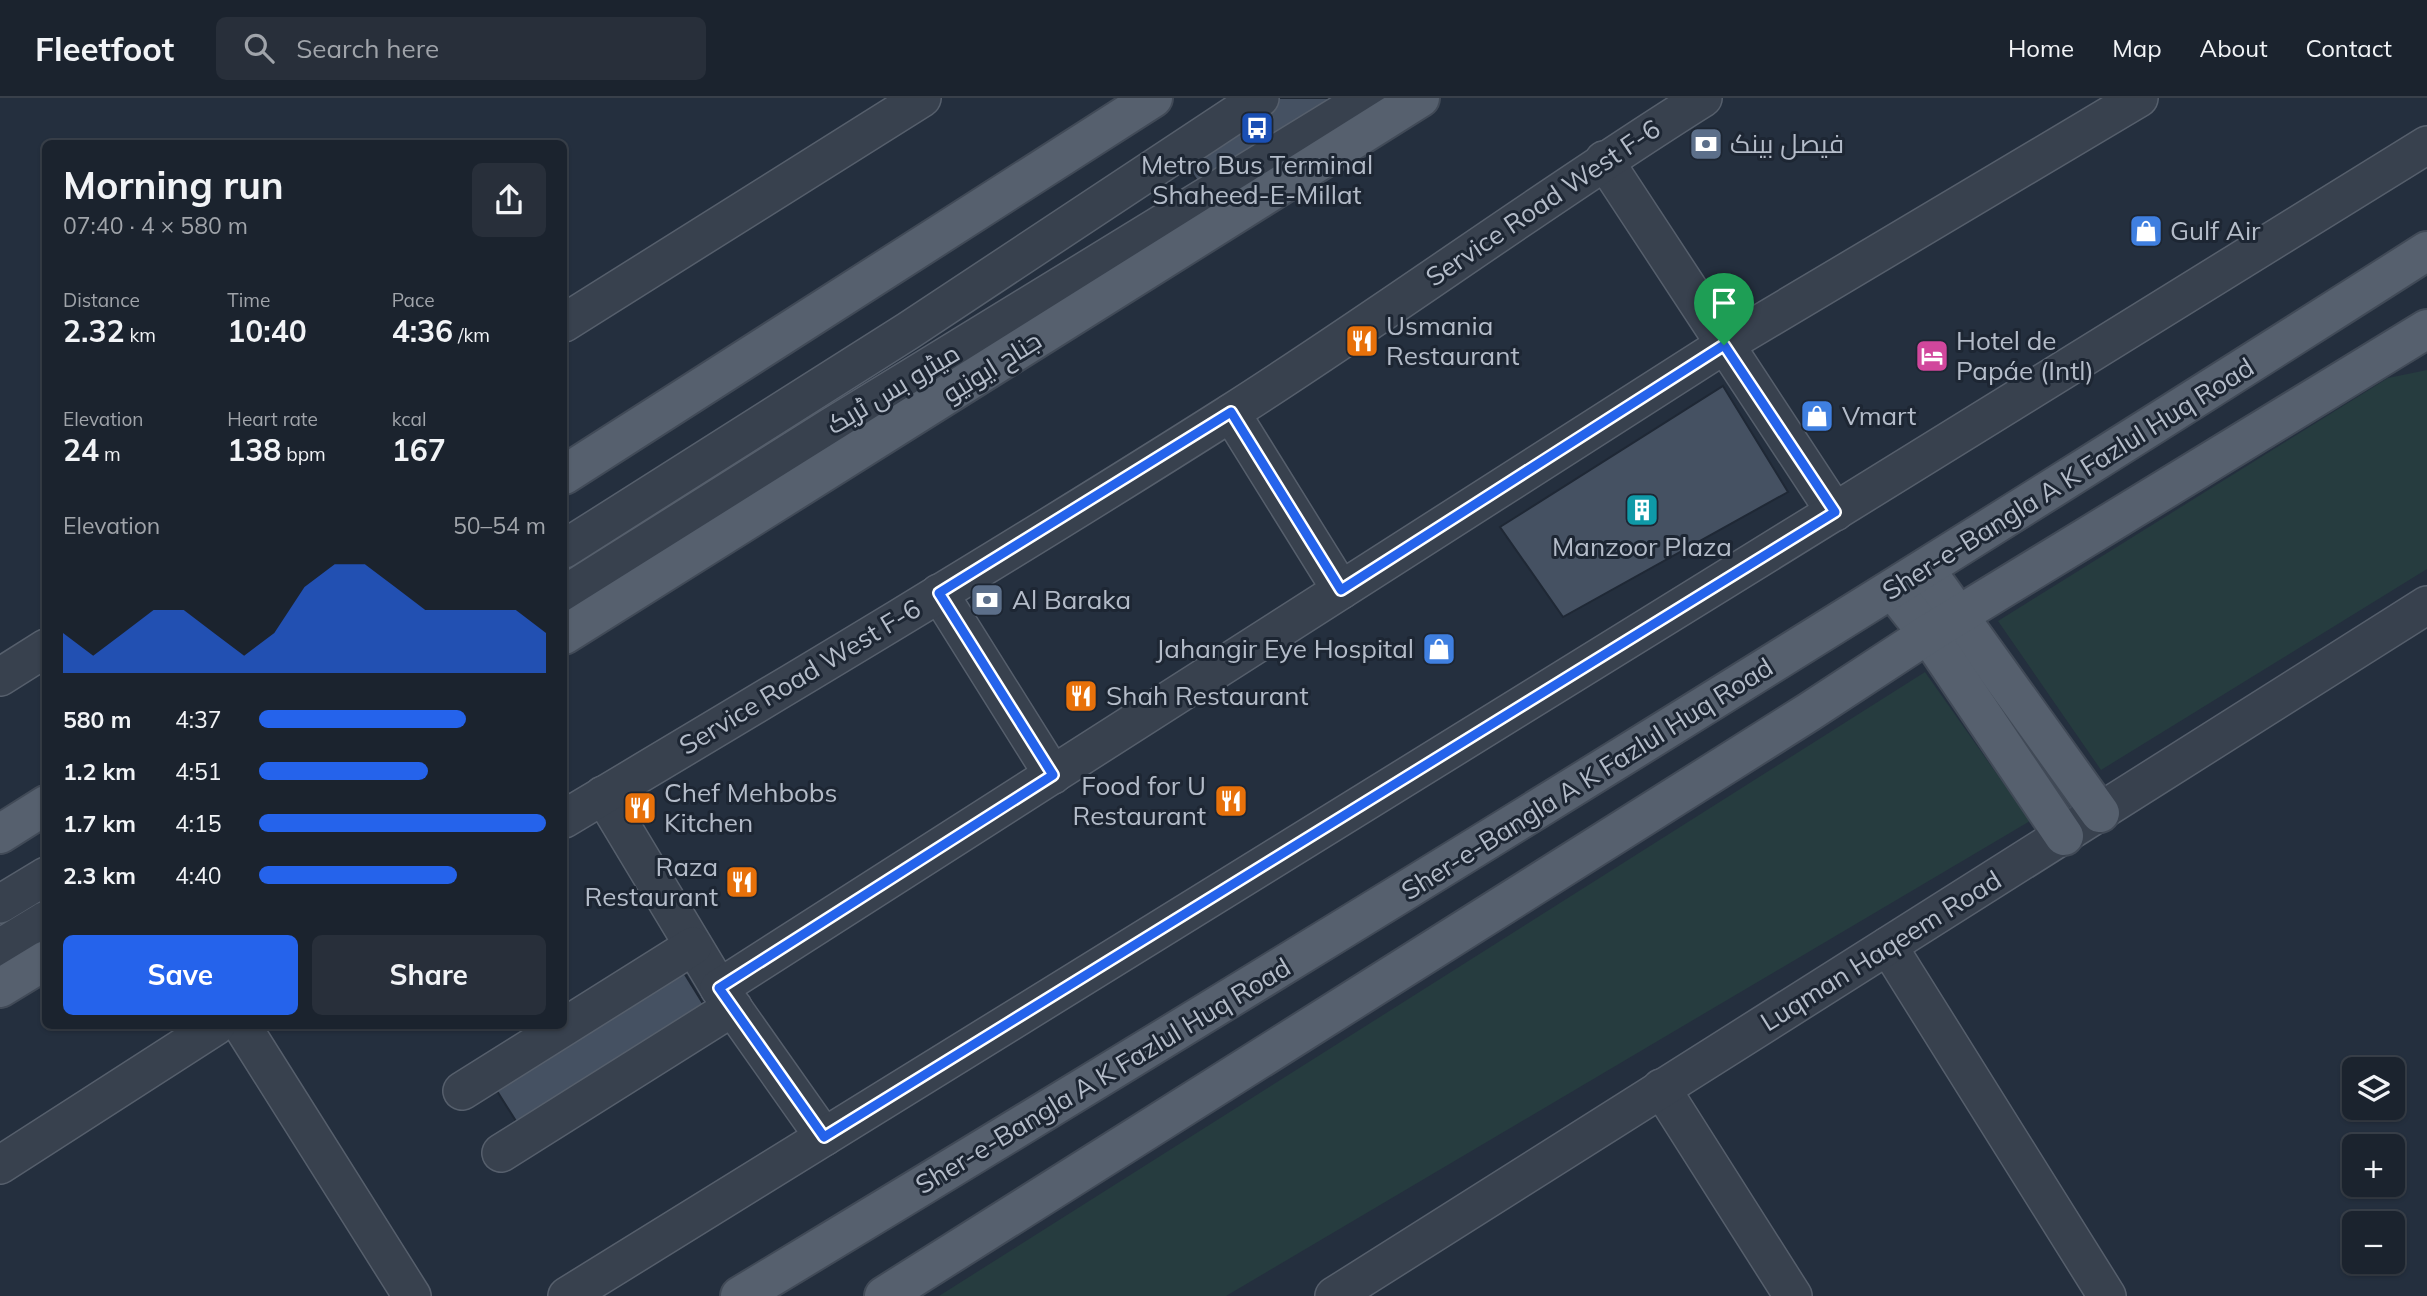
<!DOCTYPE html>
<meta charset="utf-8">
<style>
body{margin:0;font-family:Mulish,Cairo,sans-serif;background:#282f3a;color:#f1f3f6;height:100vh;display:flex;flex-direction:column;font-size:26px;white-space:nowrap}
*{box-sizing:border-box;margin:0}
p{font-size:23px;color:#a0a4aa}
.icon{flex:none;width:38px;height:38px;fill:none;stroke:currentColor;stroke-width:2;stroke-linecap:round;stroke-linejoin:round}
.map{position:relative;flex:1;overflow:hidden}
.details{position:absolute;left:42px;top:42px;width:525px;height:889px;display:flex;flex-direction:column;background:#1b232e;border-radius:10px;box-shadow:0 2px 5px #0004,0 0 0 2px #39404a}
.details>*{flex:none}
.fabs{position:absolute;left:2342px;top:959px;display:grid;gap:14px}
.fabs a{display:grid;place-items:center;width:63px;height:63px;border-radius:10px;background:#1b232e;box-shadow:0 2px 5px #0004,0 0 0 2px #39404a;font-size:35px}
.pin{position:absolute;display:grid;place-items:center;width:60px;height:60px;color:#fff;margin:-72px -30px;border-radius:50% 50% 50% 0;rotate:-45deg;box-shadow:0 0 7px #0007}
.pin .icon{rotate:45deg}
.round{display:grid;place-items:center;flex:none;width:74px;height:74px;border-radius:10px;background:#282f3a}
.head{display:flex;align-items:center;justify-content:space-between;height:119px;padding:0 21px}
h1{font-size:38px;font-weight:700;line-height:52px}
.metrics{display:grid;grid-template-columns:repeat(3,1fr);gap:10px;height:119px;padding:7px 21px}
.metrics div{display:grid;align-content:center}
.metrics b{font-size:30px;font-weight:700}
.metrics small{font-size:19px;font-weight:400}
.metrics p{font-size:19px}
.chart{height:196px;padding:14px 21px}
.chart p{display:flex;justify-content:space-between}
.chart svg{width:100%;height:126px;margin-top:7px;fill:#2563eb;opacity:.7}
.button{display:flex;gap:14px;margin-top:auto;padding:14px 21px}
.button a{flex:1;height:80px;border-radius:10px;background:#2563eb;color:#fff;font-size:28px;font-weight:700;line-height:80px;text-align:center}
.button a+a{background:#282f3a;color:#f1f3f6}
ul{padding:0 21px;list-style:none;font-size:23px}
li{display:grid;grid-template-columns:112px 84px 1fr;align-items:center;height:52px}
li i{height:18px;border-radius:9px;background:#2563eb}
header{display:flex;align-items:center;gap:42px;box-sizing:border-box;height:98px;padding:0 35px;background:#1b232e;border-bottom:2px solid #39404a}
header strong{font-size:33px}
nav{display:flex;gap:38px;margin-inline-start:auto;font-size:24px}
.search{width:490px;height:63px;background:#282f3a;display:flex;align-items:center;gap:18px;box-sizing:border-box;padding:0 24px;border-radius:10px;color:#a0a4aa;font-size:26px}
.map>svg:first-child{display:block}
</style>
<header>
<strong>Fleetfoot</strong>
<div class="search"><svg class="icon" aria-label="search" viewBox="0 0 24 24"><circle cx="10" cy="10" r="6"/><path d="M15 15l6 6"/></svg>Search here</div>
<nav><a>Home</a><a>Map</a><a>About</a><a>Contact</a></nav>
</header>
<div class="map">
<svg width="2427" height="1198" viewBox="0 0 2427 1198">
<rect width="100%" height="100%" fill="#242f3e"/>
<g fill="#263c3f">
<path d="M2427 272V471L2101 672 1998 523 2388 280Z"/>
<path d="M1925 574 2030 723 1226 1198H939Z"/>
</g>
<g fill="#455162" stroke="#1f2835" stroke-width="2">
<path d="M1275 0H1335L1198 84 1181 59Z"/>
<path d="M1723 288 1788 394 1563 519 1500 429Z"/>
<path d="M681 870 710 917 521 1031 492 985Z"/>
</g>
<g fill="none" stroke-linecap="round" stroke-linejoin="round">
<defs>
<g id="minor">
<path d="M1604 62 1835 414"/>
<path d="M564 225 922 0"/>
<path d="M1231 315 1341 492"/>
<path d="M564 451 908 233 1260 0"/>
<path d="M939 495 1053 677"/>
<path d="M564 497 829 330 1367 0"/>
<path d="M0 579 46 550"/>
<path d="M603 697 719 890 824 1039"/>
<path d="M564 721C787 588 1010 455 1229 316 1389 214 1542 101 1703 0"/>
<path d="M0 806 46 778"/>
<path d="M1888 848 2107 1198"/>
<path d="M0 850 46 822"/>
<path d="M719 890 1724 247 2139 0"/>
<path d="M242 928 412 1198"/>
<path d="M1661 990 1793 1198"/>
<path d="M462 993 693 848"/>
<path d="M501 1055 733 909"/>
<path d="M0 1067 216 928"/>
<path d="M567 1198 2427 47"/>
<path d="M1334 1198 2427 507"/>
</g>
<g id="major">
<path d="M564 377 1153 0"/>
<path d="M1925 471 2100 715"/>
<path d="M1893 492 1928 536 2064 738"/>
<path d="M564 537 1420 0"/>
<path d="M0 736 46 707"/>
<path d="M0 890 46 862"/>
<path d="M740 1198C1306 856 1869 509 2427 153"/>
<path d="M884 1198 1809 614 1928 536 2427 231"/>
</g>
</defs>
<use href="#minor" stroke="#565f6c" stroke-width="40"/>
<use href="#major" stroke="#414a57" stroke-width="42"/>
<use href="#minor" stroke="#38414e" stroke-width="37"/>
<use href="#major" stroke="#56606e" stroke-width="38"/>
</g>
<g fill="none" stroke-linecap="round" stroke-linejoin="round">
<defs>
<path id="route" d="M1724 247 1835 414 824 1039 719 890 1053 677 939 495 1231 314 1341 492Z"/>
</defs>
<use href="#route" stroke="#fff" stroke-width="14"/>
<use href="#route" stroke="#2563eb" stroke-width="9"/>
</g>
<defs>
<symbol id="bus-square" viewBox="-11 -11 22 22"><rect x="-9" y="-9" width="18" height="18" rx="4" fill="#1a4fb4" stroke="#1d2633"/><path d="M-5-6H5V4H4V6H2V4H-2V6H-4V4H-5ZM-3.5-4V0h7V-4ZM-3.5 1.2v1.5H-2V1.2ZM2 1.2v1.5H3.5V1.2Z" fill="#fff"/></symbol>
<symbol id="bank-square" viewBox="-11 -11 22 22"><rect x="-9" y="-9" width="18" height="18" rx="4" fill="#5c6f8a" stroke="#1d2633"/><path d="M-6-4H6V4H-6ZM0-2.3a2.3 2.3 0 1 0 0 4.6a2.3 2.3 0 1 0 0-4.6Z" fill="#fff"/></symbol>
<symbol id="shop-square" viewBox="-11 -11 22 22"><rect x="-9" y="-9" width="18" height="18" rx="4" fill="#3f7fe0" stroke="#1d2633"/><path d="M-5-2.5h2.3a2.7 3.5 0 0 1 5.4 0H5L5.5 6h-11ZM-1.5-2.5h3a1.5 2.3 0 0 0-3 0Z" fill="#fff"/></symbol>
<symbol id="restaurant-square" viewBox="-11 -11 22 22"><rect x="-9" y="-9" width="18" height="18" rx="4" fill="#e8710a" stroke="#1d2633"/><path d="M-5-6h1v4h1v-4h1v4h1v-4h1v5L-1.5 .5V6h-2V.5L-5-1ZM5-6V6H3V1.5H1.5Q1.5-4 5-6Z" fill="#fff"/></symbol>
<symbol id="hotel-square" viewBox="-11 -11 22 22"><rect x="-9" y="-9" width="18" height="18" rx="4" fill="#d1479c" stroke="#1d2633"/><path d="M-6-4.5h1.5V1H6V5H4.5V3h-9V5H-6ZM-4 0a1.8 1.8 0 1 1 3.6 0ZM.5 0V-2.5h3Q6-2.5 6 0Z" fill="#fff"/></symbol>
<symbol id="building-square" viewBox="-11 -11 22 22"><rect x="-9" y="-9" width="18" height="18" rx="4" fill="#0f9aa8" stroke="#1d2633"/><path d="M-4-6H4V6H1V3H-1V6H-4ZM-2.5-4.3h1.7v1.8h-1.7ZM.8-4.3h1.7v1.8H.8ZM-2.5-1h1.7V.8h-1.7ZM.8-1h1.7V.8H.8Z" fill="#fff"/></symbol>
</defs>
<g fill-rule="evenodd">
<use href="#bus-square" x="1238" y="11" width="38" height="38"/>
<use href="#bank-square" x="1687" y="27" width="38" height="38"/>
<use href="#shop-square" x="2127" y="114" width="38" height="38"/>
<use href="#restaurant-square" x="1343" y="224" width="38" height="38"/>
<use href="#hotel-square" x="1913" y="239" width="38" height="38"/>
<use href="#shop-square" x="1798" y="299" width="38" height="38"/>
<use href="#building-square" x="1623" y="393" width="38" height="38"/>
<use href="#bank-square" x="968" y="483" width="38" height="38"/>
<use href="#shop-square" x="1420" y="532" width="38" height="38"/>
<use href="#restaurant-square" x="1062" y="579" width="38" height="38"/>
<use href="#restaurant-square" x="1212" y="684" width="38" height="38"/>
<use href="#restaurant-square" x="621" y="691" width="38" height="38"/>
<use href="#restaurant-square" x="723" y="765" width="38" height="38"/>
</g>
<g text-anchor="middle" stroke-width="6" stroke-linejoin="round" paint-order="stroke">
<g font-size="26" fill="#b4bcc9" stroke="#1d2633" text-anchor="start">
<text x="1730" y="55">فیصل بینک</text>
<text x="1257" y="76" text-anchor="middle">Metro Bus Terminal<tspan x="1257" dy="30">Shaheed-E-Millat</tspan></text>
<text x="2170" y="142">Gulf Air</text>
<text x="1386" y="237">Usmania<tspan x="1386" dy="30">Restaurant</tspan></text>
<text x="1956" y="252">Hotel de<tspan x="1956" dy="30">Papáe (Intl)</tspan></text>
<text x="1842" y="327">Vmart</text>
<text x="1642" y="458" text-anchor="middle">Manzoor Plaza</text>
<text x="1012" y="511">Al Baraka</text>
<text x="1414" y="560" text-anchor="end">Jahangir Eye Hospital</text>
<text x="1106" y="607">Shah Restaurant</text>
<text x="1206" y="697" text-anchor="end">Food for U<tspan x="1206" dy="30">Restaurant</tspan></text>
<text x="664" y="704">Chef Mehbobs<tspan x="664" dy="30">Kitchen</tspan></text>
<text x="718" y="778" text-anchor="end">Raza<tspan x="718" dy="30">Restaurant</tspan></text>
</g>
<g font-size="26" fill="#b4bcc9" stroke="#1d2633">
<text transform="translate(1543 105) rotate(-34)" y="9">Service Road West F-6</text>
<text transform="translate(992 269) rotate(-32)" y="9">جناح ایونیو</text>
<text transform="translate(893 291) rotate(-31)" y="9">میٹرو بس ٹریک</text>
<text transform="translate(2068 381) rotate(-32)" y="9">Sher-e-Bangla A K Fazlul Huq Road</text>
<text transform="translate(800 579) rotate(-31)" y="9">Service Road West F-6</text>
<text transform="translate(1587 681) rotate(-32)" y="9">Sher-e-Bangla A K Fazlul Huq Road</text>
<text transform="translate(1881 853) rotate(-32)" y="9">Luqman Haqeem Road</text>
<text transform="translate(1103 978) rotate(-31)" y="9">Sher-e-Bangla A K Fazlul Huq Road</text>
</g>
</g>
</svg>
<div class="fabs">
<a><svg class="icon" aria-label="layers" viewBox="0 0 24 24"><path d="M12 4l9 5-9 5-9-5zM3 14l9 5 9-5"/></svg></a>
<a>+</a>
<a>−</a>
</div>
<div class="pin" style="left:1724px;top:247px;background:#1e9e55"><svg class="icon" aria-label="arrive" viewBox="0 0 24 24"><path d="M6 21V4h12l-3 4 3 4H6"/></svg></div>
<section class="details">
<div class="head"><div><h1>Morning run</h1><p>07:40 · 4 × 580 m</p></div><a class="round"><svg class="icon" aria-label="share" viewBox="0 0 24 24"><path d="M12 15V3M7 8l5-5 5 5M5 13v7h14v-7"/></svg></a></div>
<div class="metrics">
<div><p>Distance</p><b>2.32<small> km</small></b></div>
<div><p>Time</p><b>10:40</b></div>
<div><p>Pace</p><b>4:36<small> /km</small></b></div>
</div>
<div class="metrics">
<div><p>Elevation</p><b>24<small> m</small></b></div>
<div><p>Heart rate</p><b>138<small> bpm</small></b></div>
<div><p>kcal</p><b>167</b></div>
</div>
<div class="chart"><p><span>Elevation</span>50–54 m</p>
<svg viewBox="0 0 160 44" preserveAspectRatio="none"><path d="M0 44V30L10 38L20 30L30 22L40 22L50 30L60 38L70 30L80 14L90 6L100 6L110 14L120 22L130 22L140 22L150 22L160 30V44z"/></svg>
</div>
<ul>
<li><b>580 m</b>4:37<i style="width:72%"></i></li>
<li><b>1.2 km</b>4:51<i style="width:59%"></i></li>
<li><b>1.7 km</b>4:15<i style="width:100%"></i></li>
<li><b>2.3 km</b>4:40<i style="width:69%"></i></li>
</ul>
<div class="button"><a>Save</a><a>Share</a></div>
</section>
</div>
